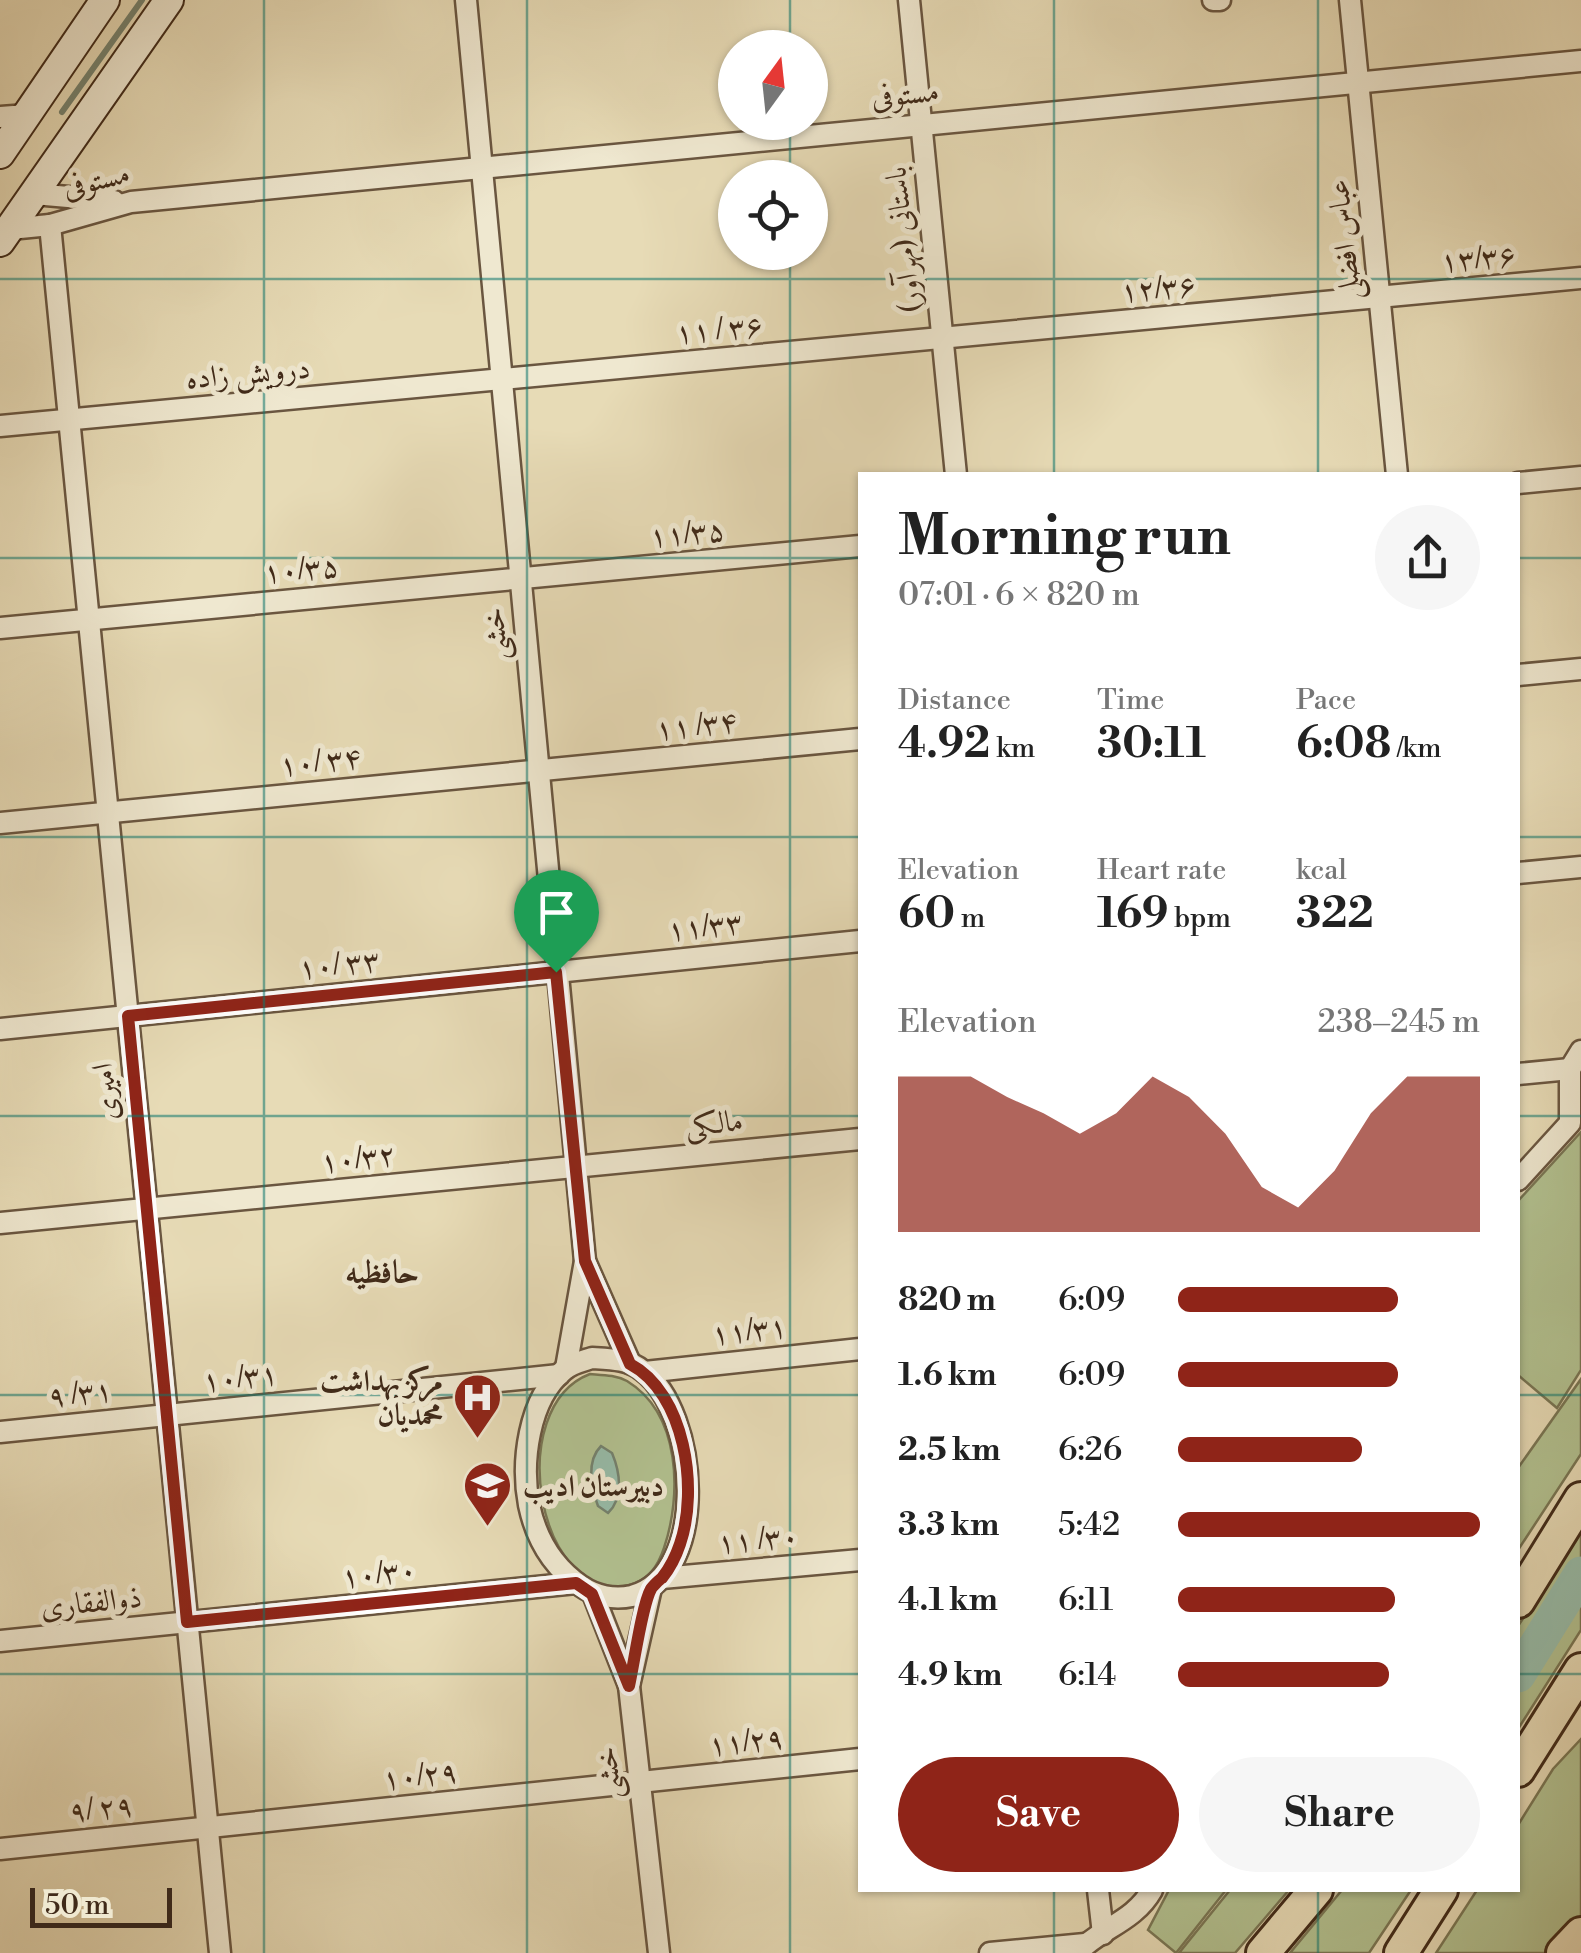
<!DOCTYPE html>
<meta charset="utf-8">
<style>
body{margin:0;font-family:"Libre Bodoni",Amiri,serif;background:#f6f6f6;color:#222;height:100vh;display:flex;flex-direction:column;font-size:38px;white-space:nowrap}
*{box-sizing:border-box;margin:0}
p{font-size:32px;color:#767676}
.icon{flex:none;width:55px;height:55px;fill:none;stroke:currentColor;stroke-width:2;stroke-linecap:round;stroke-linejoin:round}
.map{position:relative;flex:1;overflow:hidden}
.details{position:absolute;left:858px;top:472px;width:662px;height:1420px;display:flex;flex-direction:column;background:#fff;border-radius:0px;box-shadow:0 2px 8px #0004}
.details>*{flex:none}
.needle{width:65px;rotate:15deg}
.buttons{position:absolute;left:718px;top:30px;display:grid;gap:20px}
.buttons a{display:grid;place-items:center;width:110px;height:110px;border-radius:50%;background:#fff;box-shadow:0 2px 8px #0004;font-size:50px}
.scale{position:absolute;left:30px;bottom:25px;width:142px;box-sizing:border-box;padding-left:10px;border:5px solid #402a19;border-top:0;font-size:28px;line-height:35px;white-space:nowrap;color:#402a19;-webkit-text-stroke:8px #efe8d0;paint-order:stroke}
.pin{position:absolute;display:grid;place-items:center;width:85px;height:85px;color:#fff;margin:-102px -42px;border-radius:50% 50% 50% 0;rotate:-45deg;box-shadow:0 0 10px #0007}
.pin .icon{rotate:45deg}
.round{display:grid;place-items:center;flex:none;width:105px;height:105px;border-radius:52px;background:#f6f6f6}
.overview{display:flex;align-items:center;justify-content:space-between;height:170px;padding:0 40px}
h1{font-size:55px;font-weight:700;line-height:75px}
.stats{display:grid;grid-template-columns:repeat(3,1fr);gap:15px;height:170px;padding:10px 40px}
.stats div{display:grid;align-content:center}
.stats b{font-size:42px;font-weight:700}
.stats small{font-size:28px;font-weight:400}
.stats p{font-size:28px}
.chart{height:280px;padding:20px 40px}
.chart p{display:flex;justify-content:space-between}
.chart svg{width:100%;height:180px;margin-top:10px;fill:#8f2418;opacity:.7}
.action{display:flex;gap:20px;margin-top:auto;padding:20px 40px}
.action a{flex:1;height:115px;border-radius:60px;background:#8f2418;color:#fff;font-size:40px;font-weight:700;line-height:115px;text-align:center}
.action a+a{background:#f6f6f6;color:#222}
ul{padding:0 40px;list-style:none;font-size:32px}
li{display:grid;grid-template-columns:160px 120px 1fr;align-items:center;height:75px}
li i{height:25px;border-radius:12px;background:#8f2418}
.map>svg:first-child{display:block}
</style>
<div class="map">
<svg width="1581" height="1953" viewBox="0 0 1581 1953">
<rect width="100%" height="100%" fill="#e7dbb6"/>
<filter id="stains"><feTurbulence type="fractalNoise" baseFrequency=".002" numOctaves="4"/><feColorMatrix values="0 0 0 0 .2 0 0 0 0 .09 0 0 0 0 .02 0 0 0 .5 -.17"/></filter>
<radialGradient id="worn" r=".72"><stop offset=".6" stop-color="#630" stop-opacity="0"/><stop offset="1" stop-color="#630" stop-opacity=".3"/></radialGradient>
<g fill="#b2c190" stroke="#797654" stroke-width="2.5">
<path d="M1581 1132V1370L1557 1408 1518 1375V1201Z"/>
<path d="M590 1374C603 1375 616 1375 627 1381 681 1414 682 1495 664 1548 658 1566 649 1580 629 1585 537 1605 503 1407 590 1374Z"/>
<path d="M1581 1379V1454L1518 1550V1468Z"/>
<path d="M1581 1531V1630L1518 1729V1626Z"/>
<path d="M1581 1739V1917L1547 1953H1436L1477 1890H1518V1825L1553 1769Z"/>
<path d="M1169 1890H1226L1176 1953 1148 1930Z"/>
<path d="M1230 1890H1289L1235 1953H1179Z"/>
<path d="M1342 1890H1411L1369 1953H1290Z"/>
</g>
<path fill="#97bca9" stroke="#74826f" stroke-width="2.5" d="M601 1446 612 1453C620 1472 624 1498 608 1513L598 1506C591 1487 586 1461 601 1446Z"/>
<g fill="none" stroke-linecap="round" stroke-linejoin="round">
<path stroke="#74826f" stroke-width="6" d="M62 112 142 0"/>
<path stroke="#97bca9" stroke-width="35" d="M1518 1675 1581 1574"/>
<defs>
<g id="minor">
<path d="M466 0 585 1261 566 1368"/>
<path d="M909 0 956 475"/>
<path d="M1213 0H1220"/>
<path d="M1350 0 1397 475"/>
<path d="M0 117 27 115"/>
<path d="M34 194 114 201"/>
<path d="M50 225 220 1953"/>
<path d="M10 229 50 225 131 202 1581 61"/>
<path d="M0 426 1581 278"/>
<path d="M1518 483 1581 477"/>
<path d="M0 628 860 546"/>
<path d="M1518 675 1581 669"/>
<path d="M0 823 860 739"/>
<path d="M1518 873 1581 867"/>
<path d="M0 1029 860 941"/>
<path d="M1570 1069 1581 1051"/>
<path d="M1518 1074 1570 1069"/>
<path d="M1518 1180 1570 1123V1069"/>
<path d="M0 1223 860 1139"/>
<path d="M585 1261 630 1363"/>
<path d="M592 1358C610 1359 629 1359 643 1371 698 1412 711 1574 632 1596 614 1600 595 1596 581 1586 553 1567 536 1538 529 1505 521 1463 528 1399 564 1370 572 1363 583 1361 592 1358Z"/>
<path d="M645 1372 860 1349"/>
<path d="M0 1432 559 1375"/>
<path d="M662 1578 860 1560"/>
<path d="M651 1588 629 1686 659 1953"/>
<path d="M593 1594 629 1686"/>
<path d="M0 1641 576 1583"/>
<path d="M0 1849 860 1759"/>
<path d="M1098 1890 1103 1934"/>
<path d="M990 1953 1085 1944"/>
<path d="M1077 1953C1100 1928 1134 1922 1152 1890"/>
</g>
<g id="secondary">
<path d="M0 154 105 0"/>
<path d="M0 242 169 0"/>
</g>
<g id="trunk">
<path d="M1518 1601 1581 1499"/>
<path d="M1518 1770 1581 1670"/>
<path d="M1263 1953 1316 1890"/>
<path d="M1401 1953 1441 1890"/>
<path d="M1563 1953 1581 1934"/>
</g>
</defs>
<use href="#minor" stroke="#6a5640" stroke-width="25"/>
<use href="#secondary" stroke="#402a19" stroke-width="32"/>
<use href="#trunk" stroke="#402a19" stroke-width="38"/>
<use href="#minor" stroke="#efe8d0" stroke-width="20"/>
<use href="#secondary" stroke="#efe8d0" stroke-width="28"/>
<use href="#trunk" stroke="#e7dbb6" stroke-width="32"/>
</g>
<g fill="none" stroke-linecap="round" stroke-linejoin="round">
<defs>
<path id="route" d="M556 972 585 1261 630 1364C685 1393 699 1489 680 1544 676 1556 670 1568 662 1578 660 1579 652 1587 651 1589 642 1605 634 1664 629 1686L592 1594 576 1583 187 1622 128 1016Z"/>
</defs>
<use href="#route" stroke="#fff" stroke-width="20"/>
<use href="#route" stroke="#8f2418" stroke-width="12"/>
</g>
<path fill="none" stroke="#0f766e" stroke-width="2.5" stroke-opacity="0.55" d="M264 0V1953M527 0V1953M790 0V48M1054 0V475M1318 0V475M790 122V178M790 252V1953M0 279H1581M0 558H860M1518 558H1581M0 837H860M1518 837H1581M0 1116H860M1518 1116H1581M0 1395H860M1518 1395H1581M0 1674H860M1518 1674H1581M1054 1890V1953M1318 1890V1953"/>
<defs>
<symbol id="hospital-pin" viewBox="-11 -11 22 30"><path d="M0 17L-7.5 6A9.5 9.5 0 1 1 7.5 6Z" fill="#8f2418" stroke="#efe8d0"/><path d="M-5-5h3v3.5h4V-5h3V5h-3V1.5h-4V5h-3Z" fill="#fff"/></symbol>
<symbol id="school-pin" viewBox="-11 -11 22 30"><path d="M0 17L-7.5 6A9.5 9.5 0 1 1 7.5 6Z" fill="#8f2418" stroke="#efe8d0"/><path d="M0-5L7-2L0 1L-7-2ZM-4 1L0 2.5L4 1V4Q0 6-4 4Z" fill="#fff"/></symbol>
</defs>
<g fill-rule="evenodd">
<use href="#hospital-pin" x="450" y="1370" width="55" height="75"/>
<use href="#school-pin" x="460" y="1458" width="55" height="75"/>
</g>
<g text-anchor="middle" stroke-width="10" stroke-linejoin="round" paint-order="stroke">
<g font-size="30" fill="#402a19" stroke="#efe8d0">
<text transform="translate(905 94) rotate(-6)" y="10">مستوفی</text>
<text transform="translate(96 180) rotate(-14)" y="10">مستوفی</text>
<text transform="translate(903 240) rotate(-96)" y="10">باستانی (مهرآور)</text>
<text transform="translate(1344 240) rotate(-96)" y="10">عباس افضلی</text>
<text transform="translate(1478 258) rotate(-5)" y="10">۱۳/۳۶</text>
<text transform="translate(1158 288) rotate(-5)" y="10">۱۲/۳۶</text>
<text transform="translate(719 329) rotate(-5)" y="10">۱۱ / ۳۶</text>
<text transform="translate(248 373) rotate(-5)" y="10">درویش زاده</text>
<text transform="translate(687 533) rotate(-5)" y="10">۱۱/۳۵</text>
<text transform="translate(301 569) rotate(-5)" y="10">۱۰/۳۵</text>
<text transform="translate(495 634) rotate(-95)" y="10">خشی</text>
<text transform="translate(696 725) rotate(-6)" y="10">۱۱ /۳۴</text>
<text transform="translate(320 761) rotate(-6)" y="10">۱۰/ ۳۴</text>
<text transform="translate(705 926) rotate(-6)" y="10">۱۱/۳۳</text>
<text transform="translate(339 964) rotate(-6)" y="10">۱۰/ ۳۳</text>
<text transform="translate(105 1092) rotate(-96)" y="10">امیری</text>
<text transform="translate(714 1123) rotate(-6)" y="10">مالکی</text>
<text transform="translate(358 1158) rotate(-6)" y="10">۱۰/۳۲</text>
<text transform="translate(749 1330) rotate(-6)" y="10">۱۱/۳۱</text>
<text transform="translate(240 1377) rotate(-6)" y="10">۱۰/۳۱</text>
<text transform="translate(80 1393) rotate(-6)" y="10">۹ /۳۱</text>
<text transform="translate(758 1539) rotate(-5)" y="10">۱۱ /۳۰</text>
<text transform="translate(379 1573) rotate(-6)" y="10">۱۰/۳۰</text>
<text transform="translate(91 1602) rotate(-6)" y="10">ذوالفقاری</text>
<text transform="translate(746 1741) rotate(-6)" y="10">۱۱/۲۹</text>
<text transform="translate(608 1773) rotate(-96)" y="10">خشی</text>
<text transform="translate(420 1775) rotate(-6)" y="10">۱۰/۲۹</text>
<text transform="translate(101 1808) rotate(-6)" y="10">۹/ ۲۹</text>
</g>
<g font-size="30" font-weight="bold" fill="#402a19" stroke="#efe8d0" text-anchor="end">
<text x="443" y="1391">مرکز بهداشت<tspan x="443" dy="34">محمدیان</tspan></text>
<text x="523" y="1496" text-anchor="start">دبیرستان ادیب</text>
</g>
<g font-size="32" font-weight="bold" fill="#402a19" stroke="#efe8d0">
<text x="382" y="1283">حافظیه</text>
</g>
</g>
<rect width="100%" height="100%" filter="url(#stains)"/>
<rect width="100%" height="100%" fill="url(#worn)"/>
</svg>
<div class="buttons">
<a><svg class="needle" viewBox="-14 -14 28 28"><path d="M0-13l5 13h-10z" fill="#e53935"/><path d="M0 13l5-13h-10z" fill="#767676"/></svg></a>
<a><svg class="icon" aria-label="locate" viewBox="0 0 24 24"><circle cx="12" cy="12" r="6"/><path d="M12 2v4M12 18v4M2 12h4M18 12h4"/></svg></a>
</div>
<div class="scale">50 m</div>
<div class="pin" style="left:556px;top:972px;background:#1e9e55"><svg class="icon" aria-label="arrive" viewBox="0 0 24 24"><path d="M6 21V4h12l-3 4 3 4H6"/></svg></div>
<section class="details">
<div class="overview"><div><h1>Morning run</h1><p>07:01 · 6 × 820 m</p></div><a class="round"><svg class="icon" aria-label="share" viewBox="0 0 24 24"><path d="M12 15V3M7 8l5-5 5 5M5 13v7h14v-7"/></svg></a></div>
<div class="stats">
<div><p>Distance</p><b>4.92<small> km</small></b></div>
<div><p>Time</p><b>30:11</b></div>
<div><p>Pace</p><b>6:08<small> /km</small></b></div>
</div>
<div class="stats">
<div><p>Elevation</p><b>60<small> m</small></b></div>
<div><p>Heart rate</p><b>169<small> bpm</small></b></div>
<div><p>kcal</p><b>322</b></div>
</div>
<div class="chart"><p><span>Elevation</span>238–245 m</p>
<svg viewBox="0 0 160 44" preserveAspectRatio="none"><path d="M0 44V6L10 6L20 6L30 11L40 15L50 20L60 15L70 6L80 11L90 20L100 33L110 38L120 29L130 15L140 6L150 6L160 6V44z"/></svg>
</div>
<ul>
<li><b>820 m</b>6:09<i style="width:73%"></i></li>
<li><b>1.6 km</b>6:09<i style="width:73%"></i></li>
<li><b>2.5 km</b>6:26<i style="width:61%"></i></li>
<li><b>3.3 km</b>5:42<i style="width:100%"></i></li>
<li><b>4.1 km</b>6:11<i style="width:72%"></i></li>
<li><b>4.9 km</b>6:14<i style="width:70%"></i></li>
</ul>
<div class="action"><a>Save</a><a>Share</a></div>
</section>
</div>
